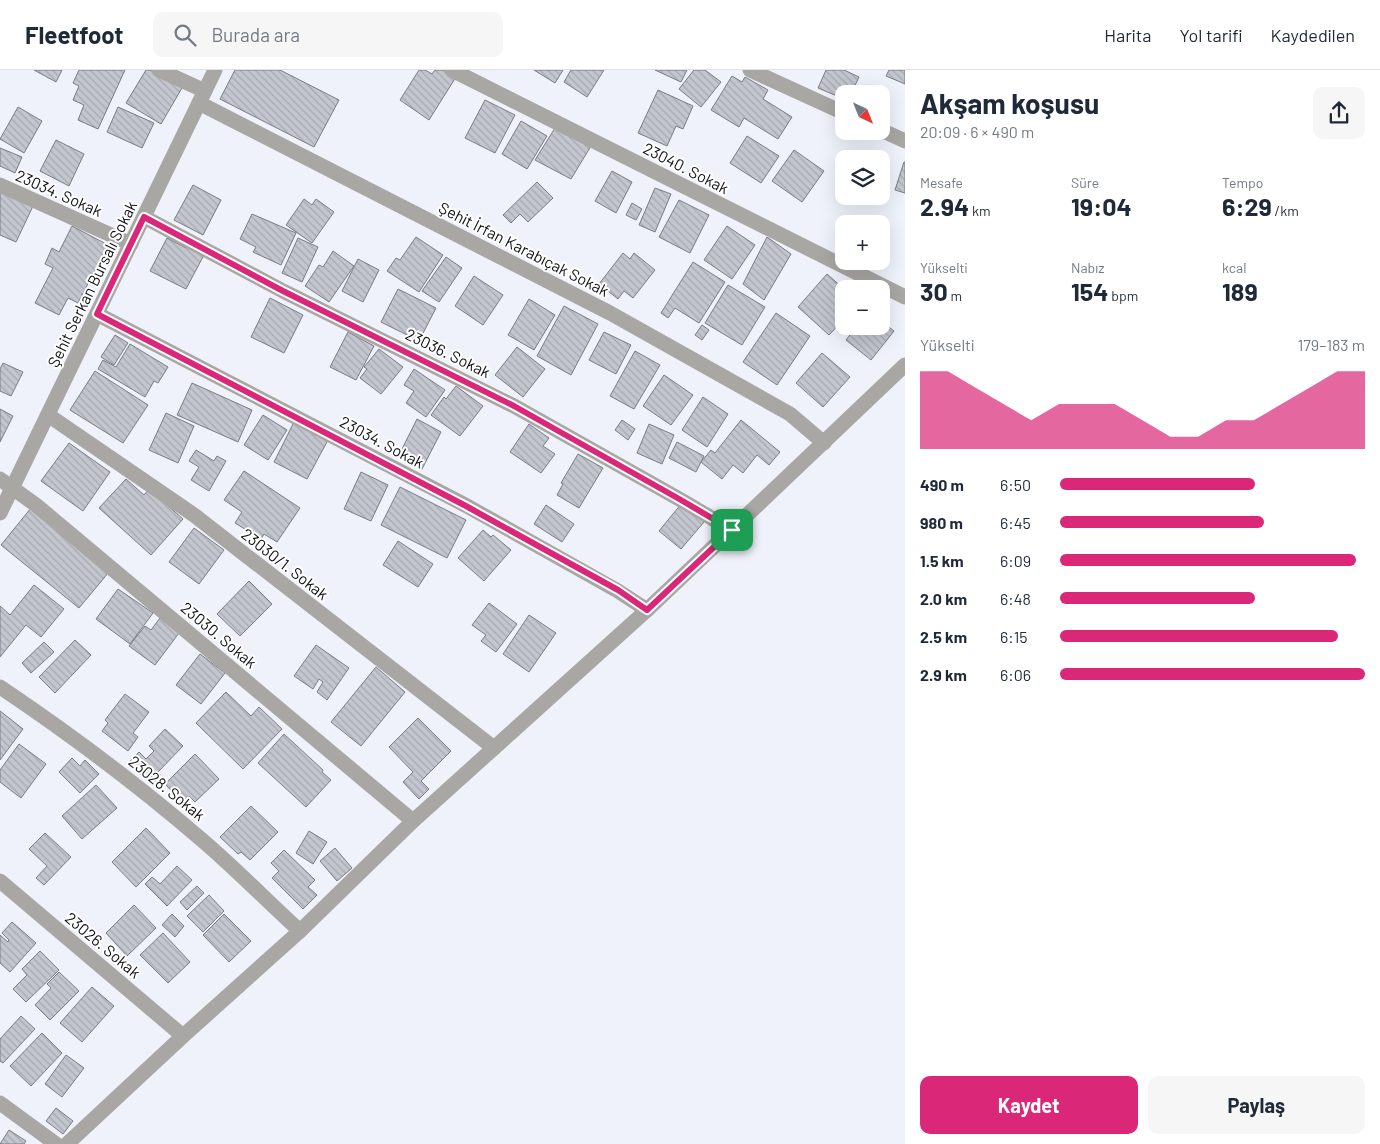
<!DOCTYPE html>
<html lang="tr">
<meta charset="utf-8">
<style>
body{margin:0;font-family:Barlow,sans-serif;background:#f6f6f7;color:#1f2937;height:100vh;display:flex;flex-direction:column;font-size:19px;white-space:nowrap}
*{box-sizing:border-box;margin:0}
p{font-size:16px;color:#747a83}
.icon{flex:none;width:28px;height:28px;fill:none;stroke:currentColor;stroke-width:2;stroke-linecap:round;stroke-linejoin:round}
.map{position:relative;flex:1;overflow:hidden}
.panel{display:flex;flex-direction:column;background:#fff;width:475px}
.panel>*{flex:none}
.needle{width:32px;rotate:137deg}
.tools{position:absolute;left:835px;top:15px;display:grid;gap:10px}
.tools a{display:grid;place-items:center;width:55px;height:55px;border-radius:10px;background:#fff;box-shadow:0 5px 20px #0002;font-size:25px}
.pin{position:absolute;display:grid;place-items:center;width:42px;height:42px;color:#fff;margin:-21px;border-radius:10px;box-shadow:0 2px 8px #0006}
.round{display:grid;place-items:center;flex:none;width:52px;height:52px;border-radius:10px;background:#f6f6f7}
.headline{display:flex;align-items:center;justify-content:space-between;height:85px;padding:0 15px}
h1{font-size:28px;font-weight:700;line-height:38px}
.metrics{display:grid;grid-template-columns:repeat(3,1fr);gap:8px;height:85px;padding:5px 15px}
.metrics div{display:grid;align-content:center}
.metrics b{font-size:25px;font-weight:700}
.metrics small{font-size:14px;font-weight:400}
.metrics p{font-size:14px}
.chart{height:140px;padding:10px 15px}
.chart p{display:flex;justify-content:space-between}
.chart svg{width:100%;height:90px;margin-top:5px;fill:#db2777;opacity:.7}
.button{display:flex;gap:10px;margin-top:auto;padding:10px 15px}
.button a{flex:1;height:58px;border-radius:10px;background:#db2777;color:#fff;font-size:20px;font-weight:700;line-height:58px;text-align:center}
.button a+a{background:#f6f6f7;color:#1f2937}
ul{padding:0 15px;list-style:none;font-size:16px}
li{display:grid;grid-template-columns:80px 60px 1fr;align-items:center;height:38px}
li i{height:12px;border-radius:6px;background:#db2777}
header{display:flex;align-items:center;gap:30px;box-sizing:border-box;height:70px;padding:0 25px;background:#fff;border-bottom:1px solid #e0e1e3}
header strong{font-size:24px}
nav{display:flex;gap:28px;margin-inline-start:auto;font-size:18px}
.search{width:350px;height:45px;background:#f6f6f7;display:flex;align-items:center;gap:12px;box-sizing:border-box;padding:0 18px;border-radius:10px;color:#747a83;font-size:19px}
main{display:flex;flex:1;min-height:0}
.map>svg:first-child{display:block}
</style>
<header>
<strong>Fleetfoot</strong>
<div class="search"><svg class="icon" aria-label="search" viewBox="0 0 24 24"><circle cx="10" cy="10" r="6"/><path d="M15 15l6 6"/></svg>Burada ara</div>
<nav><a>Harita</a><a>Yol tarifi</a><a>Kaydedilen</a></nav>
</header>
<main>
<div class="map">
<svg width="905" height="1074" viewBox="0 0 905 1074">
<defs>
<pattern id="building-back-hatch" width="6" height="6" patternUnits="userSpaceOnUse" patternTransform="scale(1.25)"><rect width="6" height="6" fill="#c3c6ce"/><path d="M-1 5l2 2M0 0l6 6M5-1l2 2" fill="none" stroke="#a6a9b0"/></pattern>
</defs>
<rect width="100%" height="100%" fill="#eff2fa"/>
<g fill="url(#building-back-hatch)" stroke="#797c83">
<path d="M34 0H62L56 12Z"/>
<path d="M79 0H125L98 59 78 50 84 35 73 30 79 16 73 13Z"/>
<path d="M146 0H151L182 18 161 54 126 33Z"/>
<path d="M235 0H280L339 30 314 77 220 29Z"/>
<path d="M419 0H425L432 4 435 0H445L456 7 429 50 400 30Z"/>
<path d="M534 0H563L555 13Z"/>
<path d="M571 0H604L587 27 564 12Z"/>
<path d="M655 0H687L681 12Z"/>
<path d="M694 0H705L721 12 701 37 679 19Z"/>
<path d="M826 0H844L859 7 851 24H844V29L818 18Z"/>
<path d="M889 0H905V14L886 6Z"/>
<path d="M732 6 742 12 745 7 768 20 763 29 792 47 778 69 744 48 739 57 711 40Z"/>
<path d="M658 20 693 36 683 59 676 56 667 76 638 63Z"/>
<path d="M485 30 515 45 495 83 465 68Z"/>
<path d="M18 37 42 51 24 83 0 69Z"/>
<path d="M118 37 154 53 142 78 107 62Z"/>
<path d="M521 51 547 66 527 99 502 84Z"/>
<path d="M555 58 591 76 571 109 535 90Z"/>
<path d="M747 66 779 86 761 113 730 93Z"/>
<path d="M56 70 84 84 69 116 40 101Z"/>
<path d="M0 78 22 87 15 103 0 96Z"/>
<path d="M794 80 824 101 802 132 772 111Z"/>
<path d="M904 92H905V123L895 120Z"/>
<path d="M612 101 632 112 616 143 595 131Z"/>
<path d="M537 112 553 128 528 152 520 144 511 153 503 145Z"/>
<path d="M193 115 221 130 203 165 174 150Z"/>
<path d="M0 118 34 134 16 172 0 165Z"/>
<path d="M655 118 671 124 655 162 639 155Z"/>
<path d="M304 129 312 135 316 129 334 142 312 173 286 155Z"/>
<path d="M679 130 709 145 690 183 659 167Z"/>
<path d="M632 133 642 139 636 150 626 145Z"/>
<path d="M252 144 296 163 281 195 253 182 256 177 240 169Z"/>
<path d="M72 156 108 175 78 233 68 228 59 245 35 233 53 198 45 194 52 178 59 182Z"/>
<path d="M727 156 755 175 732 209 704 190Z"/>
<path d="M416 167 443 185 419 222 387 201 396 188 400 190Z"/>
<path d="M767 167 791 184 764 230 743 214Z"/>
<path d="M167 168 186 178 188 175 205 183 186 219 150 201Z"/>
<path d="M298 168 318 177 302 212 282 203Z"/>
<path d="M333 181 354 196 329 232 305 216 319 195 323 197Z"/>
<path d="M623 183 630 189 634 183 655 200 633 228 624 221 618 229 599 214Z"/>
<path d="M446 187 462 198 439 232 422 221Z"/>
<path d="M358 189 379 200 363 232 342 221Z"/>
<path d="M693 192 725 212 699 253 675 238 668 248 661 243Z"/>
<path d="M827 204 844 219V249L829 265 798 237Z"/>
<path d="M474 206 503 225 483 255 455 236Z"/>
<path d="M728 215 765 237 742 275 705 253Z"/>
<path d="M398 219 436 238 419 271 381 252Z"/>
<path d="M270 228 303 245 284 283 251 267Z"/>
<path d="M529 229 555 245 534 280 508 265Z"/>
<path d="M564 236 598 254 571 305 537 286Z"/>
<path d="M776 243 810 266 777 315 743 292Z"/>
<path d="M881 251 894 261 871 290 846 270 857 256 864 261 867 256H881Z"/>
<path d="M702 255 709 260 702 270 695 265Z"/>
<path d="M348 262 374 276 356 310 330 297Z"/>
<path d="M604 262 631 275 616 304 589 290Z"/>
<path d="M115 265 128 273 114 295 101 287Z"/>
<path d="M130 274 168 297 158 313 154 311 145 327 98 299 103 290 116 297Z"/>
<path d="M517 277 545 299 523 327 495 305Z"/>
<path d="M379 279 403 297 381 324 360 308 367 299 364 297Z"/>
<path d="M635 281 660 295 634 339 610 326Z"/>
<path d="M822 283 850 307 823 337 796 313Z"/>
<path d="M3 293 23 302 11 326 0 321V299Z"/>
<path d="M414 299 445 320 426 347 406 333 414 321 404 315Z"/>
<path d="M95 301 148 335 123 373 70 340Z"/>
<path d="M664 305 693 325 671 355 643 336Z"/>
<path d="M192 313 252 340 238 372 177 345Z"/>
<path d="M456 316 483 336 460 366 431 345 444 327 446 329Z"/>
<path d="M703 327 728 344 707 377 682 360Z"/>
<path d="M0 339 13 346 0 372Z"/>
<path d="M166 343 194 356 178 393 149 380Z"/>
<path d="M263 345 287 360 268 390 244 375Z"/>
<path d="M417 349 441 362 422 399 398 387Z"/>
<path d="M622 350 635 359 628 370 615 360Z"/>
<path d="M741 350 780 382 769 395 757 385 743 403 733 395 722 409 701 392 711 380 715 383Z"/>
<path d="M294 352 328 370 307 409 274 392Z"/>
<path d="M529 354 549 368 543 376 555 384 541 403 510 382Z"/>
<path d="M649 354 674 365 662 394 637 383Z"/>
<path d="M677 372 704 386 696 402 669 388Z"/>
<path d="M69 373 110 402 83 441 41 411Z"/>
<path d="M196 380 214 391 217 386 226 391 209 421 191 410 199 397 189 391Z"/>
<path d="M578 384 603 398 579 438 557 425 563 414 561 413Z"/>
<path d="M244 401 300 438 277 472 264 464 261 469 235 453 242 442 224 430Z"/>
<path d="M361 402 388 415 371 451 344 439Z"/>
<path d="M126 409 144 425 149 419 183 449 151 485 99 438Z"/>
<path d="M400 417 466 450 447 488 381 455Z"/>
<path d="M682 433 704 452 681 479 659 461Z"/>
<path d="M546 435 574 454 562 472 534 454Z"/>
<path d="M31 438 109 502 79 538 1 475Z"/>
<path d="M194 458 224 480 199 514 169 492Z"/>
<path d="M483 460 491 467 493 465 511 480 484 511 458 488Z"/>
<path d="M398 471 433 494 418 517 383 495Z"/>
<path d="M249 511 272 534 240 566 217 544Z"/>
<path d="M34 515 64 539 41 567 26 555 0 587V536L10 545Z"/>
<path d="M118 519 153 543 130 574 96 549Z"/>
<path d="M489 533 517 554 496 582 481 571 486 565 472 555Z"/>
<path d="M529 545 556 563 529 602 503 584Z"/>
<path d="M160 548 179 563 155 595 129 576 145 556 151 560Z"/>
<path d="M75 570 91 585 55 623 39 607Z"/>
<path d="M44 572 54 582 31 603 22 593Z"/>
<path d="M316 575 349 598 327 630 317 622 323 612 319 609 313 619 294 606Z"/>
<path d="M200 584 225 603 201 634 176 615Z"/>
<path d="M376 597 405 622 361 676 331 652Z"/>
<path d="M226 622 251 646 259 637 282 659 243 699 196 653Z"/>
<path d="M125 624 149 642 133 663 138 667 128 681 102 661 108 653 105 650Z"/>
<path d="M0 641 23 659 0 690Z"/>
<path d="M418 648 451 681 421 711 429 719 419 729 403 712 413 702 389 677Z"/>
<path d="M165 659 183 676 158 702 161 705 152 715 128 693 139 682 146 689 154 681 149 676Z"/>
<path d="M284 664 323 700 322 702 331 710 306 737 258 693Z"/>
<path d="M19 674 46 694 21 728 0 712V700Z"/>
<path d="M195 684 219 709 195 732 189 726 182 732 165 714Z"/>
<path d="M72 688 80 696 85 690 99 704 80 723 59 702Z"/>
<path d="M96 715 117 738 82 769 62 746Z"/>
<path d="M251 736 278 762 250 790 241 782 238 784 220 767Z"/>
<path d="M146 758 170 783 136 817 112 792Z"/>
<path d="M309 761 327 772 313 794 296 783Z"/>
<path d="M45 763 71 787 44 815 36 808 47 796 29 779Z"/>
<path d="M335 778 352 798 337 811 320 791Z"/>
<path d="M284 780 315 810 308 817 317 825 303 839 272 808 279 801 271 793Z"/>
<path d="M177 796 192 810 167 836 145 814 152 807 160 814Z"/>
<path d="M197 816 204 823 187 840 180 832Z"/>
<path d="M209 825 224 841 203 862 187 846Z"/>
<path d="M134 835 156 858 127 886 106 863Z"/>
<path d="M172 844 184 856 175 867 162 855Z"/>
<path d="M224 844 251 871 229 892 203 865Z"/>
<path d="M12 852 36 873 10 902 0 893V865L8 872 9 870 2 863Z"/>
<path d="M163 863 190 892 168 913 140 885Z"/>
<path d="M40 881 59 900 26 932 13 919 27 905 22 899Z"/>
<path d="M59 902 79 921 50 950 35 935 51 918 47 914Z"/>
<path d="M92 917 114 936 82 972 60 953Z"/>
<path d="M21 946 35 959 3 993 0 991V969Z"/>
<path d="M42 963 62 983 31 1016 10 996Z"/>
<path d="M66 985 84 998 62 1027 45 1014Z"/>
<path d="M56 1038 73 1051 63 1064 46 1051Z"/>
<path d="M9 1060 26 1071 24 1074H0Z"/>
</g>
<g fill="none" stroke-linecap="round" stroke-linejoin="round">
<g stroke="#a9a7a4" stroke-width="15">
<path d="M159 0 205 21"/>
<path d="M452 0 905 227"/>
<path d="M750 0 844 43"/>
<path d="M199 33 610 243 790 344 824 373"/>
<path d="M881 60 905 71"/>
<path d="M0 115 131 174"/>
<path d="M144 147 283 221 514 336 681 430 732 460"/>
<path d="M97 244 467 436 618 521 647 540"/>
<path d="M48 345 194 445 494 678"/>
<path d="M0 409 36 435 413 751"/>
<path d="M0 443 215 0"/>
<path d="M0 617C70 664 138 715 202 770 236 799 267 831 300 861"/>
<path d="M0 811 183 966"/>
<path d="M0 1033 56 1074"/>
<path d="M67 1074 183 966 300 861 413 751 647 540 905 295"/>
</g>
</g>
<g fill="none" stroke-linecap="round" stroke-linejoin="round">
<defs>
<path id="route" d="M144 147 283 221 514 336 681 430 732 460 647 540 618 520 466 436 97 244Z"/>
</defs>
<use href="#route" stroke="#fff" stroke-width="10"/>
<use href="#route" stroke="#db2777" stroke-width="6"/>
</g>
<g text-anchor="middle" stroke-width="4" stroke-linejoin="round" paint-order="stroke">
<g font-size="16" fill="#0f1013" stroke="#fff">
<text transform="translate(686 98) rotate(27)" y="6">23040. Sokak</text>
<text transform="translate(59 123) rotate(24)" y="6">23034. Sokak</text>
<text transform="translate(524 179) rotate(27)" y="6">Şehit İrfan Karabıçak Sokak</text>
<text transform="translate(92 214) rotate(-64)" y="6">Şehit Serkan Bursalı Sokak</text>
<text transform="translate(448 283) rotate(26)" y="6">23036. Sokak</text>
<text transform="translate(382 372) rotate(28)" y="6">23034. Sokak</text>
<text transform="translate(285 494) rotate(38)" y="6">23030/1. Sokak</text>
<text transform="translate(219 565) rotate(40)" y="6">23030. Sokak</text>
<text transform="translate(167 718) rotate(39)" y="6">23028. Sokak</text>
<text transform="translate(103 875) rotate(40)" y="6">23026. Sokak</text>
</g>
</g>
</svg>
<div class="tools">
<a><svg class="needle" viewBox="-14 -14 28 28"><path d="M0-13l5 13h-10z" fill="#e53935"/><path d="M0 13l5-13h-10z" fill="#747a83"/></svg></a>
<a><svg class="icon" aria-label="layers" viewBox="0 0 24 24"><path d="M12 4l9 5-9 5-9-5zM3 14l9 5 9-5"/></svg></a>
<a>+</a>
<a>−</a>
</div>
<div class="pin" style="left:732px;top:460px;background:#1e9e55"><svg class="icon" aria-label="arrive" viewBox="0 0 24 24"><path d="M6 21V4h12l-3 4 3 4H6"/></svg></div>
</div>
<section class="panel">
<div class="headline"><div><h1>Akşam koşusu</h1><p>20:09 · 6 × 490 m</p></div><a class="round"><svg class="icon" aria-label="share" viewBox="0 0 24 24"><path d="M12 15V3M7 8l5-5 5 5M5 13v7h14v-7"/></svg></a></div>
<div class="metrics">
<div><p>Mesafe</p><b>2.94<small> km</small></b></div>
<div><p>Süre</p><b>19:04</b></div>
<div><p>Tempo</p><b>6:29<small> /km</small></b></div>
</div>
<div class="metrics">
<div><p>Yükselti</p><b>30<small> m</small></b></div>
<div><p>Nabız</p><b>154<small> bpm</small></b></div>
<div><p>kcal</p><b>189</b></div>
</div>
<div class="chart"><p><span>Yükselti</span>179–183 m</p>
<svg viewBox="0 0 160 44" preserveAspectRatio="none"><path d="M0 44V6L10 6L20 14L30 22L40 30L50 22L60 22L70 22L80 30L90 38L100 38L110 30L120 30L130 22L140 14L150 6L160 6V44z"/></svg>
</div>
<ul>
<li><b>490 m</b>6:50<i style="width:64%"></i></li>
<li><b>980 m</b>6:45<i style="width:67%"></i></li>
<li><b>1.5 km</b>6:09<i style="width:97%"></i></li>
<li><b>2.0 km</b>6:48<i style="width:64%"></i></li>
<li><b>2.5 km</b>6:15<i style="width:91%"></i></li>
<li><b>2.9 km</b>6:06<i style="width:100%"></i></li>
</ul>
<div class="button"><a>Kaydet</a><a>Paylaş</a></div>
</section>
</main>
